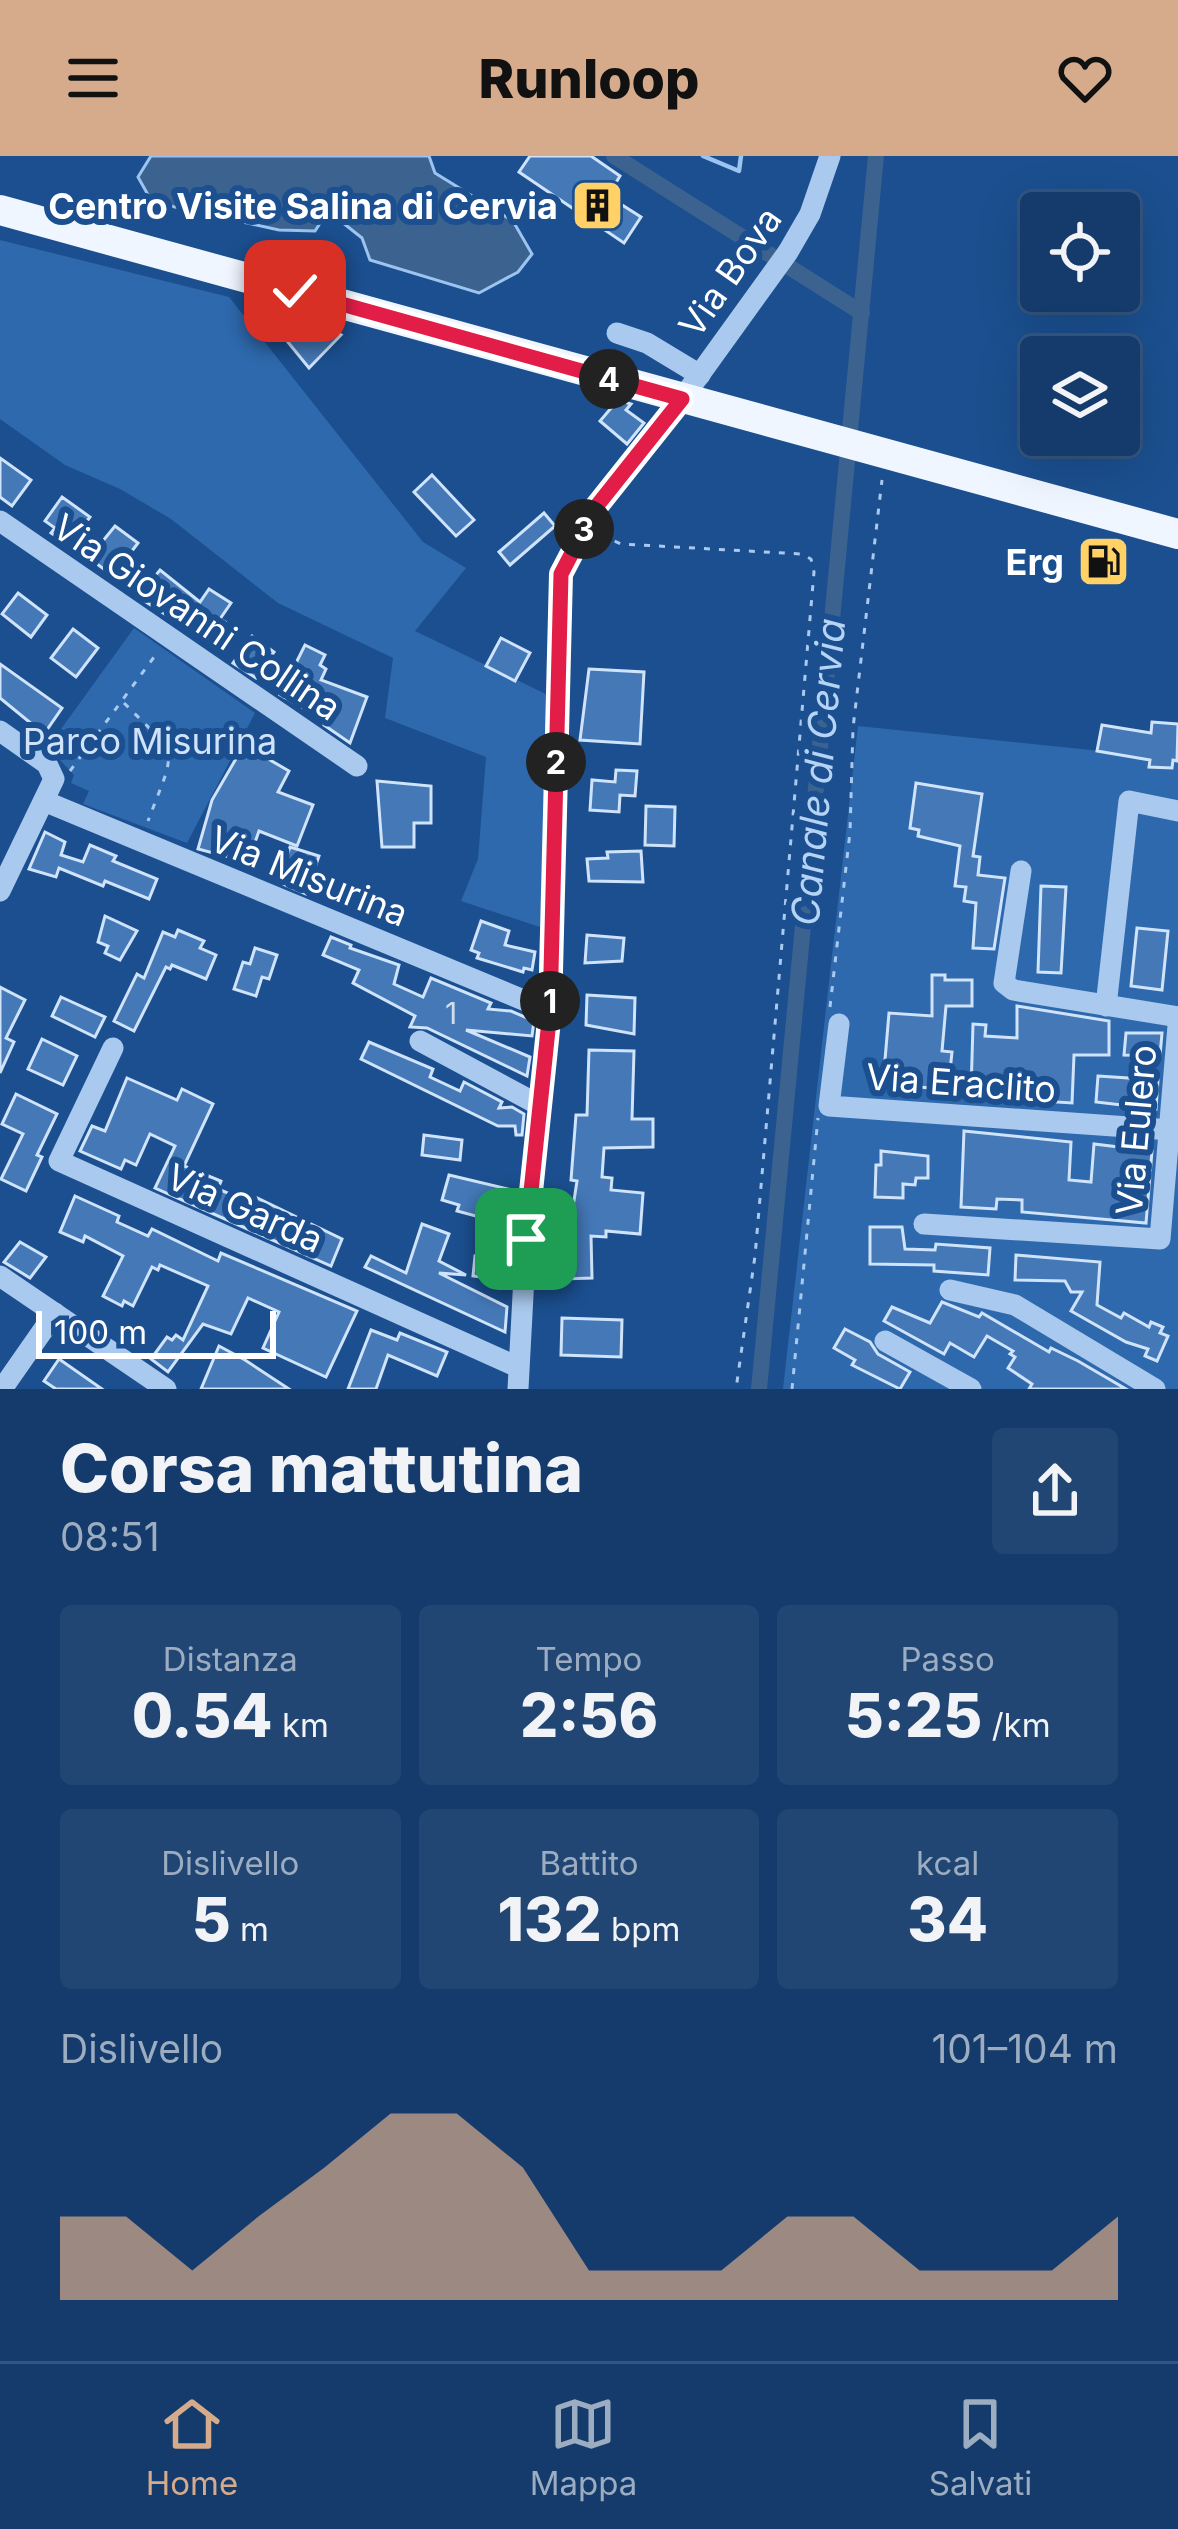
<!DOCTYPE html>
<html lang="it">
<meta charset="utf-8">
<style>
body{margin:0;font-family:Inter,sans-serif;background:#214673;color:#f1f3f6;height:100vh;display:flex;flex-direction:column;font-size:45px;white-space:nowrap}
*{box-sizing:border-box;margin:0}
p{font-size:39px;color:#9dadc1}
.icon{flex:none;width:66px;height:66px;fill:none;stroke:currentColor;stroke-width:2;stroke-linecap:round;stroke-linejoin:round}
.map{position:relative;height:1233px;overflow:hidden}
.details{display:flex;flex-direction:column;background:#143b6b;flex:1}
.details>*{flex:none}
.tools{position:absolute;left:1020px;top:36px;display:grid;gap:24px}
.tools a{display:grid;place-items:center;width:120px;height:120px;border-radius:12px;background:#143b6b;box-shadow:0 12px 48px #0002,0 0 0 3px #33557e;font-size:60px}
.scale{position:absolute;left:36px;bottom:30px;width:240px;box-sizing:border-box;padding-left:12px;border:6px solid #fff;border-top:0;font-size:33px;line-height:42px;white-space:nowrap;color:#fff;-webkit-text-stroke:9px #1b4f8f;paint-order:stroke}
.pin{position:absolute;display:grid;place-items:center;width:102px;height:102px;color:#fff;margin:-51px;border-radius:24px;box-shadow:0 6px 18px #0006}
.km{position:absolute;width:60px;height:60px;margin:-30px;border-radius:50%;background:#222;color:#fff;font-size:33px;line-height:60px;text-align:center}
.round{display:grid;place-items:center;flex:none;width:126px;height:126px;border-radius:12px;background:#214673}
.headline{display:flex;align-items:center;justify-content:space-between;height:204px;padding:0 60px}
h1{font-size:66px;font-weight:800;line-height:90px}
.stats{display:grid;grid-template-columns:repeat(3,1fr);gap:18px;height:204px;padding:12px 60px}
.stats div{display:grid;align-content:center;border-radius:12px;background:#214673;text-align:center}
.stats b{font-size:60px;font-weight:800}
.stats small{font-size:33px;font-weight:400}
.stats p{font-size:33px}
.chart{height:336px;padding:24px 60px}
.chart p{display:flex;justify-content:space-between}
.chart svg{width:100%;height:216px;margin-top:12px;fill:#d6ab8b;opacity:.7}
header{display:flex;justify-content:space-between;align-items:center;height:156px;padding:0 60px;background:#d6ab8b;color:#111;font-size:54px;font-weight:800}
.menu{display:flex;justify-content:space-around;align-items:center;height:168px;border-top:3px solid #33557e;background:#143b6b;font-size:33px;color:#9dadc1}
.menu a{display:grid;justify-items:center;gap:6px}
.menu .current{color:#d6ab8b}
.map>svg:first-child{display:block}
</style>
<header><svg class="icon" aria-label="menu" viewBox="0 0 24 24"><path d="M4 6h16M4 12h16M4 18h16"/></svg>Runloop<svg class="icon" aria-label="heart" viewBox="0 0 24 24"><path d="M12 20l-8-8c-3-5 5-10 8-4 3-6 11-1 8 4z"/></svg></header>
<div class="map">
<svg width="1178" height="1233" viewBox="0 0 1178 1233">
<rect width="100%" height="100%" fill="#1b4f8f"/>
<g fill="#2e69ad">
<path d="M0 84 229 141 423 386 466 412 415 475 554 542 540 771 461 745 478 703 486 601 385 562 393 502 278 447 171 363 120 333 65 309 0 263Z"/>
<path d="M134 472 255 557 187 687 83 648 89 635 71 627 74 619 48 591Z"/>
<path d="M858 570 1178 603V1233H783Z"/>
</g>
<path fill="#3c6290" stroke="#9cc4f0" stroke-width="3" d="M151 0H429L435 17 513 65 532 98 518 116 479 137 370 104 362 82 328 55 315 75 279 74 152 46 138 21Z"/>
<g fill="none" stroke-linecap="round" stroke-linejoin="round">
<path stroke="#9cc4f0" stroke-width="4.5" d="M703 0 739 15 741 0"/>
<g stroke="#3c6290" stroke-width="16">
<path d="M614 0 862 157"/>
<path d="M759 1233 876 0"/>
</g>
</g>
<g fill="#4478b7" stroke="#cfe3fa" stroke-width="3">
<path d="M530 0H591L620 20 608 40 641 61 624 87 519 16Z"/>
<path d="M311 163 341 179 309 212 283 180 296 166 304 170Z"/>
<path d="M618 244 631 248 626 254 644 267 627 288 600 265Z"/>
<path d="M0 302 31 324 12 350 0 341Z"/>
<path d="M432 319 474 364 456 380 414 336Z"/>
<path d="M62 341 90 361 72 385 67 382 64 386 51 377 55 372 45 365Z"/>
<path d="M544 357 555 370 510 409 499 396Z"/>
<path d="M115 370 138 387 113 420 89 402Z"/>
<path d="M160 414 200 446 209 433 231 447 220 463 225 466 210 487 138 441Z"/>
<path d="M18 437 47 459 31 481 2 458Z"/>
<path d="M73 473 98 492 76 521 51 502Z"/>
<path d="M252 480 274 496 256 522 233 507Z"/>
<path d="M501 482 530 497 515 525 486 510Z"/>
<path d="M305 489 325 499 320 509 326 513 321 524 367 541 350 587 324 569 325 564 280 539Z"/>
<path d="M0 508 62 552 44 578 0 542Z"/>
<path d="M589 513 644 516 640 588 580 584Z"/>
<path d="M1152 566 1178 568 1177 605 1173 604 1172 612 1149 611 1150 604 1097 595 1102 569 1151 577Z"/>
<path d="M244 589 289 615 278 636 313 649 297 690 259 675 252 695 244 692 240 704 198 693 212 644Z"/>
<path d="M616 614 637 615 635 640 620 639 619 656 590 654 592 624 615 626Z"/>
<path d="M377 625 431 630V667H414V691H382Z"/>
<path d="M916 627 982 638 973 700 980 701 978 719 1005 722 994 793 973 792 976 747 964 745 966 731 955 730 960 690 918 680 919 674 910 672Z"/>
<path d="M646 650 675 651 674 690 645 689Z"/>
<path d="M45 676 65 686 61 699 83 706 90 689 116 700 113 705 157 723 149 743 105 725 103 730 59 712 56 721 29 713Z"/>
<path d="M290 691 319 700 306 738 278 726Z"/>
<path d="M641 695 643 726 589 725 587 703 608 702 607 696Z"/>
<path d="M1041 730 1066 731 1061 817 1038 816Z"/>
<path d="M105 760 137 775 120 804 105 797 108 790 98 786Z"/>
<path d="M481 765 509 775 505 789 535 796 532 814 524 812 523 816 477 802 479 797 471 794Z"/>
<path d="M1137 772 1168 775 1162 834 1131 830Z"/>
<path d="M178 774 204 785 200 792 216 799 206 823 172 809 170 813 166 811 134 875 114 865 137 818 144 822 163 776 175 781Z"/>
<path d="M587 779 624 782 622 805 585 807Z"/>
<path d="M331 781 351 789 350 792 399 809 394 828 423 841 431 822 491 847 488 853 511 855 534 865 532 880 466 874 530 901 527 920 427 872 410 871 415 860 353 827 359 814 323 799Z"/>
<path d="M255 792 277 799 269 823 262 821 256 840 234 833 243 806 250 808Z"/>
<path d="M932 819H945V824H972V850H946L942 895 952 896 948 934 883 927 889 857 932 860Z"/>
<path d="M0 831 25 844 6 882 14 886 0 917Z"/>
<path d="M587 839 635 842 634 878 586 869Z"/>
<path d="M61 841 105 861 95 881 52 860Z"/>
<path d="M1017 850 1109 865V899H1074L1072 947 991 942V936H971L973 868 986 869 985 880 1017 882Z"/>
<path d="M1126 877H1162L1160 900 1124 899Z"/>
<path d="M42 883 77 900 63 929 28 913Z"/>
<path d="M369 886 433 913 430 921 460 935 464 926 502 946 499 952 512 951 524 958 522 979H516L515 970H498L361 903Z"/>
<path d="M589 894 634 895 632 963H653V991L604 992 602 1021 612 1022 611 1034 643 1037 640 1078 606 1075V1081L591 1080 592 1122 562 1123 577 1025 571 1024 576 959H587Z"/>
<path d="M1098 920 1158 924 1156 953 1096 946Z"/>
<path d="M127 922 177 944 182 933 213 948 184 1010 221 1025 218 1033 244 1044 247 1037 342 1083 331 1110 155 1032 175 990 150 978 136 1009 125 1004 121 1013 80 995 92 970 105 975Z"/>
<path d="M16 938 57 958 37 999 42 1001 26 1035 1 1023 23 978 2 968Z"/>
<path d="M964 975 1071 986 1069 1024 1091 1026 1094 988 1152 995 1146 1067 1022 1056V1044L997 1043 996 1053 961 1051Z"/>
<path d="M424 979 462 984 460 1004 422 999Z"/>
<path d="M881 995 928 1000V1022H916L915 1029 903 1028V1042L875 1041 876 1009H881Z"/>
<path d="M449 1019 516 1035 505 1097 510 1098 508 1124 473 1120 475 1100 483 1101 491 1064 457 1055 459 1049 442 1044Z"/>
<path d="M75 1040 119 1060 117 1066 148 1080 152 1073 218 1105 221 1097 357 1155 326 1221 263 1192 279 1156 248 1142 231 1178 203 1168 168 1216 151 1203 167 1181 172 1184 176 1179 183 1184 208 1130 160 1109 158 1114 152 1111 133 1150 124 1145 122 1150 103 1140 123 1100 85 1080 83 1086 60 1076Z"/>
<path d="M422 1068 449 1078 439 1105 466 1119 439 1117 507 1151 505 1176 365 1111 371 1100 406 1117Z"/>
<path d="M870 1071H902L905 1093 935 1094 936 1088 990 1092 988 1119 934 1115V1109L870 1108Z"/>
<path d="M20 1086 46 1101 30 1122 4 1106Z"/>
<path d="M1016 1099 1100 1106 1097 1149 1121 1162 1124 1157 1149 1171 1151 1166 1163 1171 1160 1177 1168 1180 1157 1205 1145 1200 1148 1193 1126 1186 1071 1155 1082 1136H1071L1065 1125 1015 1124Z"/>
<path d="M942 1146 979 1161 982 1157 1049 1196 1051 1192 1078 1205 1126 1233H1029L1032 1228 1008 1212 1015 1201 1010 1198 1013 1195 987 1180 974 1201 950 1187 944 1198 884 1165 892 1151 930 1167Z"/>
<path d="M562 1162 622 1164 621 1201 561 1199Z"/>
<path d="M845 1173 870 1186 878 1198 910 1216 900 1233 852 1209 855 1204 834 1192Z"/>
<path d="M371 1174 397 1184 400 1177 447 1196 437 1220 388 1199 376 1233H348Z"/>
<path d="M219 1190 245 1204 289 1233H201Z"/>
<path d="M59 1203 102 1233H56L44 1225Z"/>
</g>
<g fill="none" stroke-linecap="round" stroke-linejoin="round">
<g stroke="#a9c9ee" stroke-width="3" stroke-dasharray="6 9" stroke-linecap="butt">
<path d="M603 377 605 381 621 388 801 398 811 403 814 416 755 1100 736 1233"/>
<path d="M124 547C181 604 176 590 148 665"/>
<path d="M70 615 157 497"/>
<path d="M830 851 850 676 853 572 882 324"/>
<path d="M792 1233 818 962"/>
</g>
<g stroke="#a9c9ee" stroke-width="21">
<path d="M617 177 647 187 700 219"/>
<path d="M0 365 357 610"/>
<path d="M0 575 47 608 54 623 0 735"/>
<path d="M44 645 550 855"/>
<path d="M1021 715 1004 827 1013 834 1178 861"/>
<path d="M1106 850 1129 645 1178 655"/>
<path d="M839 868 829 950 1171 974"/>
<path d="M420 885 539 949"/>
<path d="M113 892 59 1005 518 1211"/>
<path d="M924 1068 1160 1083 1178 870"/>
<path d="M0 1120 166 1233"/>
<path d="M950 1134 1015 1149 1155 1233"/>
<path d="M885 1185 971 1233"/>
<path d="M2 1233 55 1157"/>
<path d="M518 1233 526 1083 550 855 561 418 596 351 682 243 788 96 810 58 830 0"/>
</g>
<path stroke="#f0f6ff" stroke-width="30" d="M0 54 1178 378"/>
</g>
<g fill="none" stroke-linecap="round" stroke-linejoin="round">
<defs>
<path id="route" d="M295 135 682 243 596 351 561 418 550 855 526 1083"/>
</defs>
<use href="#route" stroke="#fff" stroke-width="24"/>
<use href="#route" stroke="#e11d48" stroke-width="15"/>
</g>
<defs>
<symbol id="building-square" viewBox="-11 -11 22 22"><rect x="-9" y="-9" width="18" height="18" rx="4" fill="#ffd166" stroke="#1b4f8f"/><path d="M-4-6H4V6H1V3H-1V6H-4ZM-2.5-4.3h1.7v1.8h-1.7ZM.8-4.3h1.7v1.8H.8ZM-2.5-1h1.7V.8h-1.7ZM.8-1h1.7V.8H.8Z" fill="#111"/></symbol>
<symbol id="fuel-square" viewBox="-11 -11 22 22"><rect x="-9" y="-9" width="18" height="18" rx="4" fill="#ffd166" stroke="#1b4f8f"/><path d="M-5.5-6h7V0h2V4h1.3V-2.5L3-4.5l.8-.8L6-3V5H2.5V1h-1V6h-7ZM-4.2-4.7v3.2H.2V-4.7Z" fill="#111"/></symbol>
</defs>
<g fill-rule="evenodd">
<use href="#building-square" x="568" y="20" width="59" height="59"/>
<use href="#fuel-square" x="1074" y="376" width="59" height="59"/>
</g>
<g text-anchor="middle" stroke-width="12" stroke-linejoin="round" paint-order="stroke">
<g font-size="30" fill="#d0dded">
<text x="451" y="868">1</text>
</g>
<g font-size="36" font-weight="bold" fill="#fff" stroke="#1b4f8f" text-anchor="end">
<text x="558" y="63">Centro Visite Salina di Cervia</text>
<text x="1064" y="419">Erg</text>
</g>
<g font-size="36" fill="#fff" stroke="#1b4f8f">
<text transform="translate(730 116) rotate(-55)" y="13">Via Bova</text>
<text transform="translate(197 461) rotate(34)" y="13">Via Giovanni Collina</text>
<text transform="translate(309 720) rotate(22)" y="13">Via Misurina</text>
<text transform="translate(961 927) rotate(4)" y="13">Via Eraclito</text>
<text transform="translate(1136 974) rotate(-85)" y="13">Via Eulero</text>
<text transform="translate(245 1052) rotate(24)" y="13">Via Garda</text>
</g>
<g font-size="36" fill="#cfe3fa" stroke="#1b4f8f">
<text x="150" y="598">Parco Misurina</text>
</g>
<g font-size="39" font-style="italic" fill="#b5d3f5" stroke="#1b4f8f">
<text transform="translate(818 616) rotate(-85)" y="14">Canale di Cervia</text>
</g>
</g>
</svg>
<div class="tools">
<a><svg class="icon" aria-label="locate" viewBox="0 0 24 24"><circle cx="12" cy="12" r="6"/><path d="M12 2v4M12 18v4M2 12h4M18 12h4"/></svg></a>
<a><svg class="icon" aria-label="layers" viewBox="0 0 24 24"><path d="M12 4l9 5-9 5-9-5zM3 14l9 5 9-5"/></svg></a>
</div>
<div class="scale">100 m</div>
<div class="pin" style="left:526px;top:1083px;background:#1e9e55"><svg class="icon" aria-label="arrive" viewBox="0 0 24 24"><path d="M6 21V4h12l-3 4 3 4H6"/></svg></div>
<div class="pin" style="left:295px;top:135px;background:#d93025"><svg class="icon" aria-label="check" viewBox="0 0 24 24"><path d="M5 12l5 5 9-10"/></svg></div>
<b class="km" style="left:550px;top:845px">1</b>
<b class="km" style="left:556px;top:606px">2</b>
<b class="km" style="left:584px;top:373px">3</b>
<b class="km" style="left:609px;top:223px">4</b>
</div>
<section class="details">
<div class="headline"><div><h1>Corsa mattutina</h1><p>08:51</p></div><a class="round"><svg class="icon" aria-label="share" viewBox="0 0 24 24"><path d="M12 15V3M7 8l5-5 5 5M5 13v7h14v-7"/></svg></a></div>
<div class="stats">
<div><p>Distanza</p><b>0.54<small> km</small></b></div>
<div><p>Tempo</p><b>2:56</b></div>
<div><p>Passo</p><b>5:25<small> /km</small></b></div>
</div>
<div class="stats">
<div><p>Dislivello</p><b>5<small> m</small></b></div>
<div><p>Battito</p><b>132<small> bpm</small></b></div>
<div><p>kcal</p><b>34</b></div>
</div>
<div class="chart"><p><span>Dislivello</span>101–104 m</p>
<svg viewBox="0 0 160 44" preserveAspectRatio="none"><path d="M0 44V27L10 27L20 38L30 27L40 17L50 6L60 6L70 17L80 38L90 38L100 38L110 27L120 27L130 38L140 38L150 38L160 27V44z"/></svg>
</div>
</section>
<nav class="menu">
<a class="current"><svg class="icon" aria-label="home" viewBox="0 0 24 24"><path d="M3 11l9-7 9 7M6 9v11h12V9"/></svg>Home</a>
<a><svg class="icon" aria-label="map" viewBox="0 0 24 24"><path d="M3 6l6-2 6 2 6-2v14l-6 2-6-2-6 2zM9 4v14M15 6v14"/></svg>Mappa</a>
<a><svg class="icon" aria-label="saved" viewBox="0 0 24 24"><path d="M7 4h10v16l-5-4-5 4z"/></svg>Salvati</a>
</nav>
